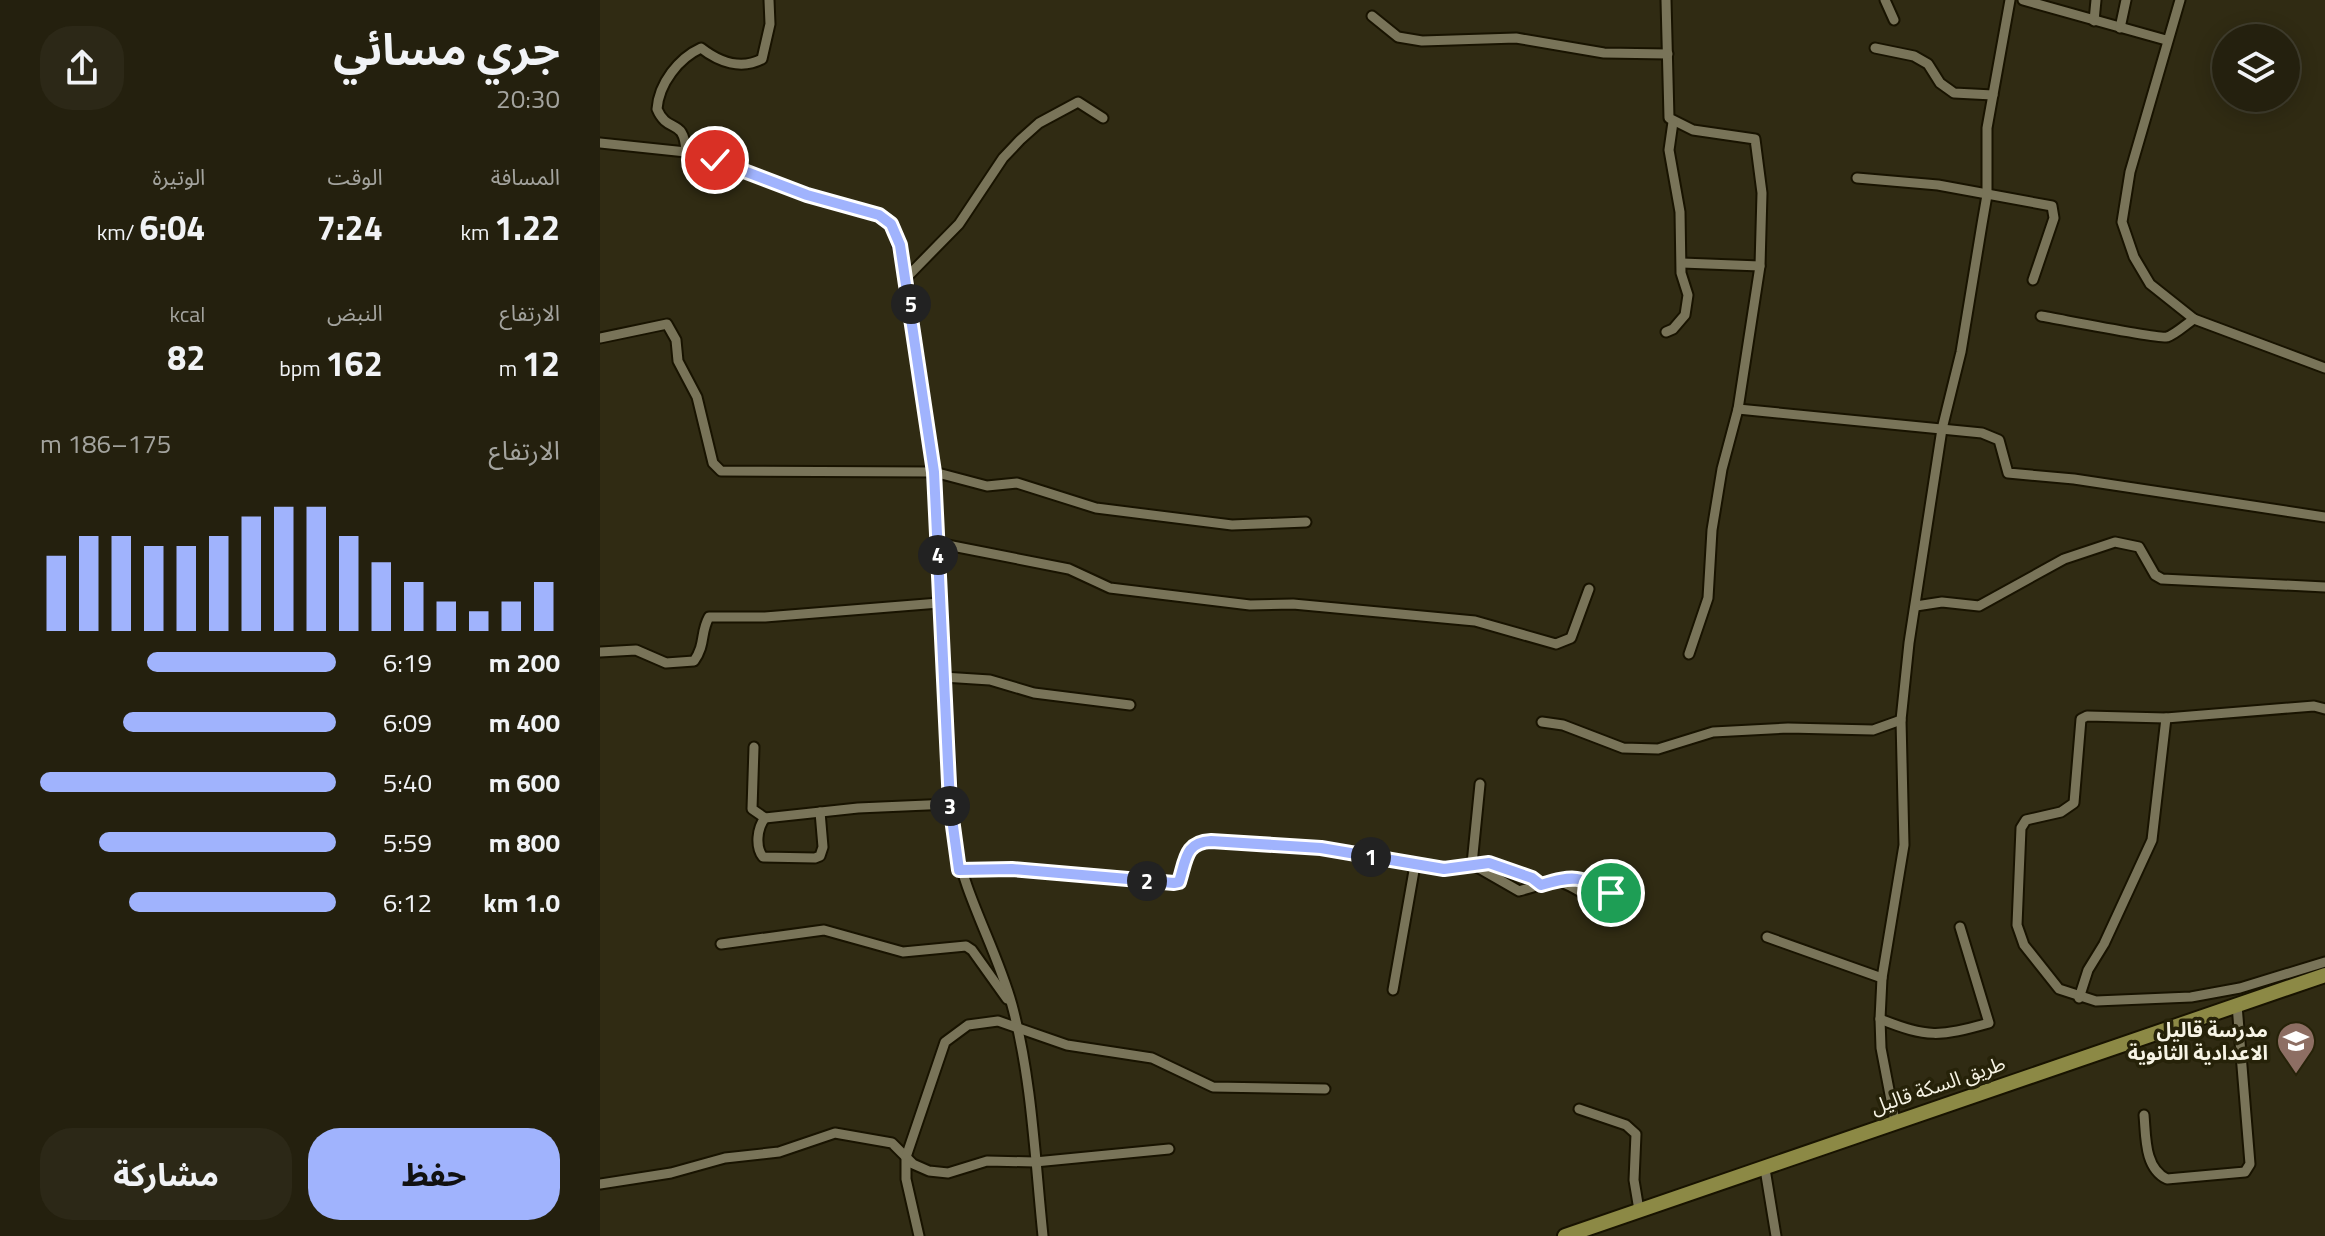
<!DOCTYPE html>
<html lang="ar">
<meta charset="utf-8">
<style>
body{margin:0;font-family:"Titillium Web","Noto Sans Arabic",sans-serif;background:#2c2817;color:#f1f3f6;direction:rtl;height:100vh;display:flex;flex-direction:column;font-size:30px;white-space:nowrap}
*{box-sizing:border-box;margin:0}
p{font-size:26px;color:#a3a39e}
.icon{flex:none;width:44px;height:44px;fill:none;stroke:currentColor;stroke-width:2;stroke-linecap:round;stroke-linejoin:round}
.map{position:relative;flex:1;overflow:hidden;direction:ltr}
.sheet{display:flex;flex-direction:column;background:#24200e;width:600px}
.sheet>*{flex:none}
.controls{position:absolute;left:1612px;top:24px;display:grid;gap:16px}
.controls a{display:grid;place-items:center;width:88px;height:88px;border-radius:50%;background:#24200e;box-shadow:0 4px 20px #0003,0 0 0 2px #413e2e;font-size:40px}
.pin{position:absolute;display:grid;place-items:center;width:68px;height:68px;color:#fff;margin:-34px;border:4px solid #fff;border-radius:50%;box-shadow:0 2px 8px #0007}
.km{position:absolute;width:40px;height:40px;margin:-20px;border-radius:50%;background:#222;color:#fff;font-size:22px;line-height:40px;text-align:center}
.round{display:grid;place-items:center;flex:none;width:84px;height:84px;border-radius:32px;background:#2c2817}
.overview{display:flex;align-items:center;justify-content:space-between;height:136px;padding:0 40px}
h1{font-size:44px;font-weight:700;line-height:60px}
.figures{display:grid;grid-template-columns:repeat(3,1fr);gap:12px;height:136px;padding:8px 40px}
.figures div{display:grid;align-content:center}
.figures b{font-size:34px;font-weight:700}
.figures small{font-size:22px;font-weight:400}
.figures p{font-size:22px}
.chart{height:224px;padding:16px 40px}
.chart p{display:flex;justify-content:space-between}
.chart svg{width:100%;height:144px;margin-top:8px;stroke:#a0b3fd;stroke-width:6}
.button{display:flex;gap:16px;margin-top:auto;padding:16px 40px}
.button a{flex:1;height:92px;border-radius:32px;background:#a0b3fd;color:#111;font-size:32px;font-weight:700;line-height:92px;text-align:center}
.button a+a{background:#2c2817;color:#f1f3f6}
ul{padding:0 40px;list-style:none;font-size:26px}
li{display:grid;grid-template-columns:128px 96px 1fr;align-items:center;height:60px}
li i{height:20px;border-radius:10px;background:#a0b3fd}
main{display:flex;flex:1;min-height:0}
.map>svg:first-child{display:block}
</style>
<main>
<div class="map">
<svg width="1725" height="1236" viewBox="0 0 1725 1236">
<rect width="100%" height="100%" fill="#302b13"/>
<g fill="none" stroke-linecap="round" stroke-linejoin="round">
<defs>
<g id="minor">
<path d="M1066 0 1069 118 1093 130 1155 139 1162 193 1160 266 1138 409 1122 469 1112 530 1108 598 1089 654"/>
<path d="M1285 0 1294 20"/>
<path d="M1423 0 1566 40"/>
<path d="M1580 0 1530 172 1522 222 1534 257 1550 284 1594 319 1725 368"/>
<path d="M772 16 798 37 822 41 916 38 1004 53 1068 54"/>
<path d="M1494 21 1496 0"/>
<path d="M1520 28 1526 0"/>
<path d="M1275 48 1314 56 1328 64 1340 83 1354 93 1393 95"/>
<path d="M0 143 86 152 207 195 279 215 291 224 307 277 334 472 354 837C364 896 396 947 412 1005 432 1079 435 1160 443 1236"/>
<path d="M86 152C84 116 68 135 57 109 59 83 79 58 101 48 119 62 141 70 162 59L170 24 169 0"/>
<path d="M1257 178 1338 185 1452 206 1454 218 1433 280"/>
<path d="M1082 263 1160 266"/>
<path d="M307 277 359 224 403 158 420 140 439 123 478 102 503 118"/>
<path d="M1441 316C1459 319 1559 339 1567 337 1576 334 1586 324 1594 319"/>
<path d="M1066 332 1073 329 1085 315 1088 295 1081 273 1080 212 1069 150 1073 122"/>
<path d="M0 338 67 324 76 340 78 361 97 397 113 463 121 471 334 472 387 486 417 483 496 508 632 525 706 522"/>
<path d="M1138 409 1382 433 1399 440 1408 473 1474 479 1725 517"/>
<path d="M337 543 469 569 510 588 650 605 693 604 875 621 956 644 971 638 989 589"/>
<path d="M1316 606 1342 602 1379 606 1464 559 1515 542 1539 547 1555 575 1562 579 1725 587"/>
<path d="M0 652 36 650 66 663 94 661C106 644 100 633 109 617H165L339 603"/>
<path d="M343 677 390 680 434 693 530 705"/>
<path d="M1725 709 1714 706 1566 718 1487 716 1481 719 1474 803 1461 812 1426 820 1421 828 1417 925 1424 945 1459 989 1496 1001 1591 997 1640 988 1725 962"/>
<path d="M942 722 963 725 1023 748 1058 749 1113 732 1188 728 1273 730 1301 720"/>
<path d="M154 747 152 809 165 818 258 808 350 804"/>
<path d="M880 784 872 864C894 863 924 871 941 885"/>
<path d="M165 818C157 828 155 847 163 857L215 858 220 856 223 847 220 812"/>
<path d="M359 870 412 869 574 883 579 882 588 850 600 842 721 848 844 869 872 864 919 891C952 882 998 863 1017 905L1006 916 995 912C990 893 974 888 957 880"/>
<path d="M1167 937 1282 978"/>
<path d="M121 944 224 930 303 952 366 946 372 950 407 999"/>
<path d="M793 990 815 865"/>
<path d="M1479 998 1488 970 1504 944 1552 840 1566 718"/>
<path d="M1280 1019C1328 1038 1339 1037 1389 1023L1360 927"/>
<path d="M979 1109 1026 1125 1036 1134 1034 1180 1039 1210"/>
<path d="M1544 1115C1546 1136 1544 1168 1567 1179L1645 1172 1650 1164 1637 1005"/>
<path d="M1295 1121 1281 1048 1280 1019 1282 978 1304 845 1301 720 1309 643 1342 429 1361 352 1382 224 1387 195V128L1410 0"/>
<path d="M1165 1169 1176 1236"/>
<path d="M0 1184 71 1173 125 1158 179 1152 235 1133 292 1143 313 1164 329 1171 348 1173 387 1161 435 1162 569 1149"/>
<path d="M319 1236 306 1179V1157L345 1042 368 1025 398 1021 467 1045 552 1058 613 1087 725 1089"/>
</g>
<path id="primary" d="M965 1236 1725 975"/>
</defs>
<use href="#minor" stroke="#181300" stroke-width="13"/>
<use href="#primary" stroke="#181300" stroke-width="18"/>
<use href="#minor" stroke="#797459" stroke-width="9"/>
<use href="#primary" stroke="#8c8945" stroke-width="14"/>
</g>
<g fill="none" stroke-linecap="round" stroke-linejoin="round">
<defs>
<path id="route" d="M115 160 207 195 279 215 291 224 300 245 334 472 350 804 359 870 412 869 574 883 579 882C586 860 585 842 611 841L721 848 844 869 889 863 932 878 941 885C974 875 980 876 1011 893"/>
</defs>
<use href="#route" stroke="#fff" stroke-width="16"/>
<use href="#route" stroke="#a0b3fd" stroke-width="10"/>
</g>
<defs>
<symbol id="school-pin" viewBox="-11 -11 22 30"><path d="M0 17L-7.5 6A9.5 9.5 0 1 1 7.5 6Z" fill="#8d6e63" stroke="#262209"/><path d="M0-5L7-2L0 1L-7-2ZM-4 1L0 2.5L4 1V4Q0 6-4 4Z" fill="#fff"/></symbol>
</defs>
<g fill-rule="evenodd">
<use href="#school-pin" x="1674" y="1019" width="44" height="60"/>
</g>
<g text-anchor="middle" stroke-width="7" stroke-linejoin="round" paint-order="stroke">
<g font-size="20" font-weight="bold" fill="#f7f4e5" stroke="#262209" text-anchor="end">
<text x="1668" y="1037">مدرسة قاليل<tspan x="1668" dy="23">الاعدادية الثانوية</tspan></text>
</g>
<g font-size="20" fill="#f7f4e5" stroke="#262209">
<text transform="translate(1338 1085) rotate(-19)" y="7">طريق السكة قاليل</text>
</g>
</g>
</svg>
<div class="controls">
<a><svg class="icon" aria-label="layers" viewBox="0 0 24 24"><path d="M12 4l9 5-9 5-9-5zM3 14l9 5 9-5"/></svg></a>
</div>
<div class="pin" style="left:1011px;top:893px;background:#1e9e55"><svg class="icon" aria-label="arrive" viewBox="0 0 24 24"><path d="M6 21V4h12l-3 4 3 4H6"/></svg></div>
<div class="pin" style="left:115px;top:160px;background:#d93025"><svg class="icon" aria-label="check" viewBox="0 0 24 24"><path d="M5 12l5 5 9-10"/></svg></div>
<b class="km" style="left:771px;top:857px">1</b>
<b class="km" style="left:547px;top:881px">2</b>
<b class="km" style="left:350px;top:806px">3</b>
<b class="km" style="left:338px;top:555px">4</b>
<b class="km" style="left:311px;top:304px">5</b>
</div>
<section class="sheet">
<div class="overview"><div><h1>جري مسائي</h1><p>20:30</p></div><a class="round"><svg class="icon" aria-label="share" viewBox="0 0 24 24"><path d="M12 15V3M7 8l5-5 5 5M5 13v7h14v-7"/></svg></a></div>
<div class="figures">
<div><p>المسافة</p><b>1.22<small> km</small></b></div>
<div><p>الوقت</p><b>7:24</b></div>
<div><p>الوتيرة</p><b>6:04<small> /km</small></b></div>
</div>
<div class="figures">
<div><p>الارتفاع</p><b>12<small> m</small></b></div>
<div><p>النبض</p><b>162<small> bpm</small></b></div>
<div><p>kcal</p><b>82</b></div>
</div>
<div class="chart"><p><span>الارتفاع</span>175–186 m</p>
<svg viewBox="0 0 160 44" preserveAspectRatio="none"><path d="M5 44V21M15 44V15M25 44V15M35 44V18M45 44V18M55 44V15M65 44V9M75 44V6M85 44V6M95 44V15M105 44V23M115 44V29M125 44V35M135 44V38M145 44V35M155 44V29"/></svg>
</div>
<ul>
<li><b>200 m</b>6:19<i style="width:64%"></i></li>
<li><b>400 m</b>6:09<i style="width:72%"></i></li>
<li><b>600 m</b>5:40<i style="width:100%"></i></li>
<li><b>800 m</b>5:59<i style="width:80%"></i></li>
<li><b>1.0 km</b>6:12<i style="width:70%"></i></li>
</ul>
<div class="button"><a>حفظ</a><a>مشاركة</a></div>
</section>
</main>
